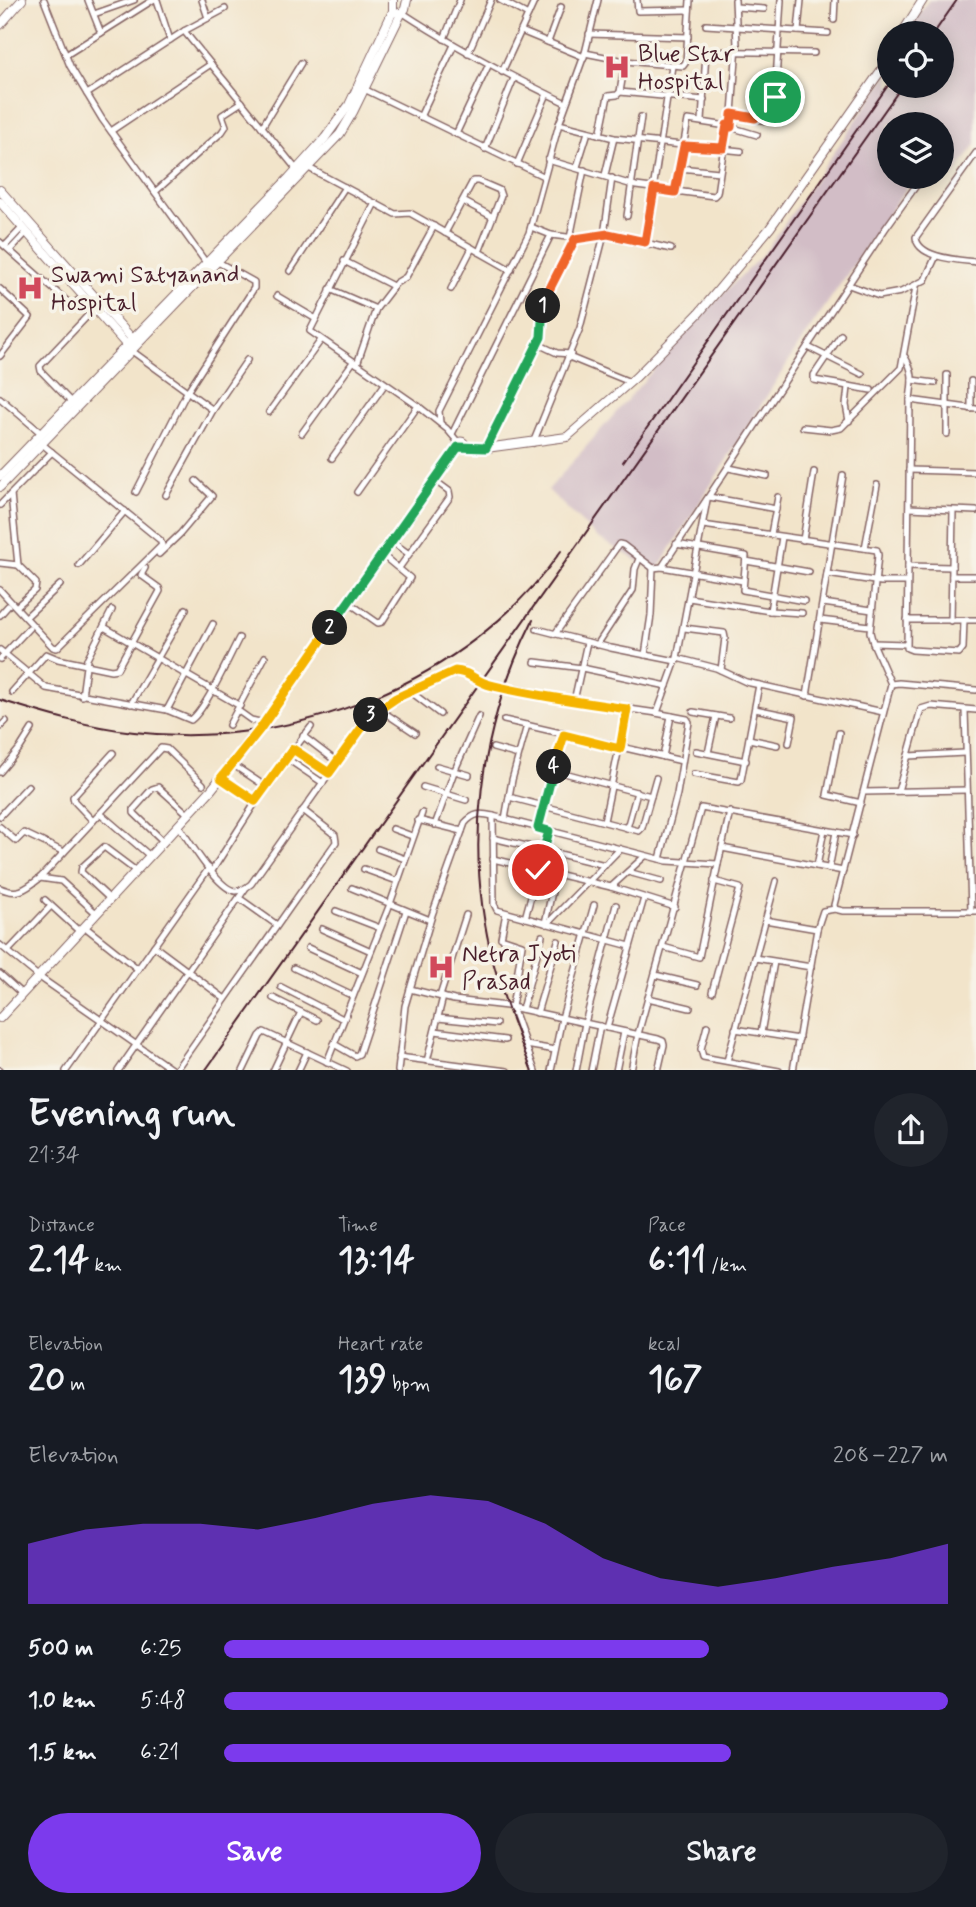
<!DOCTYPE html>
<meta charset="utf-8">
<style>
body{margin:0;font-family:Mynerve,sans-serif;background:#20242c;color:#f1f3f6;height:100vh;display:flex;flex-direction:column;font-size:26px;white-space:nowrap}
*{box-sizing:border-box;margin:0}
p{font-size:23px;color:#9ea1a6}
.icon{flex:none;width:38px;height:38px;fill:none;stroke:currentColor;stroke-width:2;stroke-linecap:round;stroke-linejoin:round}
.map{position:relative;height:1070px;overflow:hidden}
.drawer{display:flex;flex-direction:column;background:#171b24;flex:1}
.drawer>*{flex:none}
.tools{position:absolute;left:877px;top:21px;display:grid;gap:14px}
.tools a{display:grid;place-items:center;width:77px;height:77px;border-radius:50%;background:#171b24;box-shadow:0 4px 18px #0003;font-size:35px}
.pin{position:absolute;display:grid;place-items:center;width:60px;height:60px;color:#fff;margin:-30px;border:4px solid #fff;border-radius:50%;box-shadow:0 2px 7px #0007}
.km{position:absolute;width:35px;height:35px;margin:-18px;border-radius:50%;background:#222;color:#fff;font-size:19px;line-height:35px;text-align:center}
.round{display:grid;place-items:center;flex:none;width:74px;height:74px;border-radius:37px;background:#20242c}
.overview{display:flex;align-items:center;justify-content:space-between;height:119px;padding:0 28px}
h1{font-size:38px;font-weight:800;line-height:52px}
.stats{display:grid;grid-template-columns:repeat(3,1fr);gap:10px;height:119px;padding:7px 28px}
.stats div{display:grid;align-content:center}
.stats b{font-size:35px;font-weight:800}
.stats small{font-size:19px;font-weight:400}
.stats p{font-size:19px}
.chart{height:196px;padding:14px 28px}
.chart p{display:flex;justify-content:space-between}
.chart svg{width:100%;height:126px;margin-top:7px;fill:#7c3aed;opacity:.7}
.action{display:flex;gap:14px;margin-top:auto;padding:14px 28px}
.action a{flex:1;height:80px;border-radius:42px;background:#7c3aed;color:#fff;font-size:28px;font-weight:800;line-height:80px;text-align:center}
.action a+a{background:#20242c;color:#f1f3f6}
ul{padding:0 28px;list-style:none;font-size:23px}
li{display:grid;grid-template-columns:112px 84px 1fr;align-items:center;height:52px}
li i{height:18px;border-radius:9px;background:#7c3aed}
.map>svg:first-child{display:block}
</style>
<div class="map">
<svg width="976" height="1071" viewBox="0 0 976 1071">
<rect width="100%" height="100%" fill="#f7f3e8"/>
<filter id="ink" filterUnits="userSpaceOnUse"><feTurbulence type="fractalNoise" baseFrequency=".0143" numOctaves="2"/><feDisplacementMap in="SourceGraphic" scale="14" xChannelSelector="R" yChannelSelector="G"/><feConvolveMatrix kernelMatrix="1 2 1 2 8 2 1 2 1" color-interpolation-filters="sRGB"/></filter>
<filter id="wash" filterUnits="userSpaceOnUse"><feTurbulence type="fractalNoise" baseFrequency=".00686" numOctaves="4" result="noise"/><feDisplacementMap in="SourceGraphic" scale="28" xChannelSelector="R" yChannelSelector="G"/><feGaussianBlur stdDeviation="1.57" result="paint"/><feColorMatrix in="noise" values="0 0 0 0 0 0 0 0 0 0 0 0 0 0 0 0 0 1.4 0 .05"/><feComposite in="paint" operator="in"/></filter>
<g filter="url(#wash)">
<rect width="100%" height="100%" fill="#f2e4ca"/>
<path fill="#d2bdc6" d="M929 0H976V144L953 177 942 172V124H889V177H914L802 340 656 572 597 537 548 490 699 318 765 252 889 73V86H942V33H906Z"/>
</g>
<g filter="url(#ink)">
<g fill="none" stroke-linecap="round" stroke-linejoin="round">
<defs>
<g id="street">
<path d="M44 0 70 66 102 119 207 264"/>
<path d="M88 0 101 33"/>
<path d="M157 0 170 40"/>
<path d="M202 0 208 18"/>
<path d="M500 0 528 15"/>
<path d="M637 0 638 11 689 10"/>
<path d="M736 7 764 9"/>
<path d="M403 13C455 47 510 76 566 103"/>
<path d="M94 14 134 0"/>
<path d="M834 20 835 0"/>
<path d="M706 25 828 33"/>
<path d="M184 31 297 170"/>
<path d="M521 31 584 57"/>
<path d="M798 31 801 0"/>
<path d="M589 34 688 37"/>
<path d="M444 39 460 0"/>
<path d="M548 42 561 7"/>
<path d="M687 51 814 53"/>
<path d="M468 53 491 0"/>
<path d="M585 53 625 61 683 66 686 62 690 0"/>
<path d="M66 55 153 0"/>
<path d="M502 72 535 0"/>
<path d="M364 89 543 176"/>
<path d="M620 92 704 100"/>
<path d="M87 94 184 31 225 9"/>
<path d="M732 114 767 121"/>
<path d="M420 117 454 45"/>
<path d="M755 118 762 98 775 97 781 0"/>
<path d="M702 121 706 51"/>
<path d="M559 124 614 138 741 151"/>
<path d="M262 127 301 63"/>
<path d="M731 127 737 45 735 0"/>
<path d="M111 131 211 64"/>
<path d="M456 134 489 64"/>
<path d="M600 135 608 96 617 95 620 92 625 61"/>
<path d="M485 149 514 78"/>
<path d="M976 153 916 237C917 258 959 260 976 262"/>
<path d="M548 160 636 186 714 196 717 193 727 126"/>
<path d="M517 164 547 94"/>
<path d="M307 167 395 214 410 213 511 270"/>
<path d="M577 167 588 132"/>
<path d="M680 168 719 172"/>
<path d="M605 175 614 138"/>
<path d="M155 192 222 132 226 126 222 115 242 102"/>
<path d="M675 192 688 120 727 126 757 135"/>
<path d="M463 201 493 217"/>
<path d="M375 203 310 331 418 406 447 429 458 442"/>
<path d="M627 216 641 117"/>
<path d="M445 233 473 181H478L499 190 501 196 479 252"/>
<path d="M551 235 575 238 611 235 671 249"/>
<path d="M570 238 584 170"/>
<path d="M0 242 69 303H74L83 297"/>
<path d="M645 242 672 66"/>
<path d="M5 246 22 228"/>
<path d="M10 250 26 233"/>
<path d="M344 261 393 286"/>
<path d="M290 271 345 187"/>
<path d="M849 285 879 296 901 292 925 280 936 256"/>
<path d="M0 289 30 317 0 356"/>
<path d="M330 289 376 309"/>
<path d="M451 289 472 248"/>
<path d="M277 296 316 319"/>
<path d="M841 335 814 375V380L871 390"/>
<path d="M538 344 557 353 571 354"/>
<path d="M808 347 862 374"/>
<path d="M132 351 213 410"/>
<path d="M569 357 630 382"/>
<path d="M905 357C915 374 912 381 910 400L907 648 912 650 959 653 963 648 964 620"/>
<path d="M357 364 376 309 396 283 406 277 434 226"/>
<path d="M912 380 935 383"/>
<path d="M848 387 846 405 849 421"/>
<path d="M0 398 41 433"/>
<path d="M910 400 976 409"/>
<path d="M73 404 41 371 40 366 94 309"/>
<path d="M971 409V381"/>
<path d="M269 412 321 340"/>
<path d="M440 423 439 411 529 233 559 124 585 53 598 0"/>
<path d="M803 427 831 430 841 428 901 368 916 287"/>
<path d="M302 433 353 362"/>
<path d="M452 434 551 235 531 227"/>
<path d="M947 434V375"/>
<path d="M533 443 580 328 604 235 612 178"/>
<path d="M486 448 541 337 544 300 575 238"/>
<path d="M332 458 385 384"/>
<path d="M729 468 767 476"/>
<path d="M909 470 976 472"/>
<path d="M136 492 187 392 254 288V282L218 262"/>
<path d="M357 492 418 406"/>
<path d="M11 494 18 565"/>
<path d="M166 495 213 410 247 360"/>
<path d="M709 497 776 509"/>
<path d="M0 505 52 452"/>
<path d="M909 508 976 511"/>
<path d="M703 525 877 550 878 555 870 632 873 643 891 684 834 905 835 909 843 911H976"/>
<path d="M771 534 778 497"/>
<path d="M803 540 814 472"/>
<path d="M391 541 409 554"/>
<path d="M676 544 746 556 743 590 804 601"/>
<path d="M865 548 877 485"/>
<path d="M159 554 180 534 212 496 196 481"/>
<path d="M746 561 809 572"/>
<path d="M0 563 18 565 36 583 35 590 17 606"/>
<path d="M79 565 125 511"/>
<path d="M908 566 952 567"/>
<path d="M662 567 743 581"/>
<path d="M399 568 450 497 449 491 434 480"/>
<path d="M827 574 881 582H907"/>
<path d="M952 576H976"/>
<path d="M0 590 53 647 57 648 162 545 160 540 42 444"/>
<path d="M689 598 770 611 782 537"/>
<path d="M348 602 378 623 382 622 410 578 381 554"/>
<path d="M823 603 872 610"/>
<path d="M770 611 802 613"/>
<path d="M0 615 8 606"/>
<path d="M27 616 60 585"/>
<path d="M820 620 870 626"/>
<path d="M907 620H976"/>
<path d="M951 621 953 511"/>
<path d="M104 627 240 706"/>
<path d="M684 628 724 633 725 638 721 670"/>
<path d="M537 629 611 648 676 661"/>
<path d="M555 634 619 544 623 545 653 568 662 567 885 229 918 183"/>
<path d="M873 643 906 644"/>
<path d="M597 645 633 590 635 569 639 559"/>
<path d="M0 650 46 688 167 710 191 720C206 709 229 657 239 638"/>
<path d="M645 655 651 615 653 568"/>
<path d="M677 658 716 668 746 682 883 712"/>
<path d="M0 659 29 628"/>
<path d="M535 662 582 668 667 686"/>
<path d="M891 684 899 683 976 690"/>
<path d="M12 692 46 654 58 659 111 670 117 669 160 591 159 588 141 575 145 568"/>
<path d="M411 692 440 714"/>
<path d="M82 696 87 659 112 610"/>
<path d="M807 696 843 475"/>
<path d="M574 701 587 642"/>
<path d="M131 704 186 609"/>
<path d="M379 709 415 733"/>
<path d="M755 709 794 717 789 743"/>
<path d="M167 710 213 624"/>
<path d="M237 710 251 720 264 723"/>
<path d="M965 710 971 911"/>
<path d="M693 712 729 718"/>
<path d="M656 713 687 719 689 722 677 794 660 859"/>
<path d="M504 720 682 761"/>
<path d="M229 725 265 657"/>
<path d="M0 727 6 721"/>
<path d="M839 733 827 795 861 803"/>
<path d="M303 736 337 762"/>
<path d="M749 739 777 745"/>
<path d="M493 748 518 755"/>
<path d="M293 749 329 773"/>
<path d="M696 751 746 761"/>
<path d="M708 753 716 716"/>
<path d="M908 756 965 753"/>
<path d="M663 757 671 716"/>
<path d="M286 758 323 783"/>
<path d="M232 764 259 782"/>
<path d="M437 766 469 775"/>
<path d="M553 770 651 796"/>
<path d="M0 772 20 748 32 729"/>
<path d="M694 774 739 782 741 780 759 685"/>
<path d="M221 778 255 801"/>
<path d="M423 787 466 800"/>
<path d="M898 791 921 709 931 706 976 710"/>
<path d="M864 792 967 790"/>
<path d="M509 797 639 831 642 828 656 778"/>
<path d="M101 814 150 856"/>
<path d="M0 816 28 786"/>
<path d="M493 816 494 904 497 910 630 946"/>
<path d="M505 819 512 780 527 725"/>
<path d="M418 820 462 831"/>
<path d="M93 821 74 801 73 797 113 753"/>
<path d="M604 821 627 709"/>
<path d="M435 825 454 772 479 716"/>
<path d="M179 826C188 840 218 889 235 891 241 891 246 888 251 884L369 717 388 702 455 671H463L486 684 504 688 574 701 657 713 677 658 707 500"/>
<path d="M0 827 16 841 24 833 64 852"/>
<path d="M538 828 563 735"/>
<path d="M627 828 637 792"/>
<path d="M393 829 412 836"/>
<path d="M493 838 605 865"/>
<path d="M164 842 134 813V809L152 789 158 787 189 815"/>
<path d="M722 848 843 871"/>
<path d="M378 849 405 859"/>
<path d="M493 859 611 887 675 907"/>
<path d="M817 866 824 830"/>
<path d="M364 869 397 881"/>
<path d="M829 869 836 832"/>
<path d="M212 871 266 786 311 727"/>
<path d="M628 872 661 881"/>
<path d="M40 878 61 881 97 914"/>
<path d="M611 887 645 856"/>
<path d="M0 888C18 896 26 889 40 878L161 748 167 749 203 784"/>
<path d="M352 888 430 920"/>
<path d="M239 898 277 925"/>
<path d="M110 899 81 872 82 867 104 847 136 871"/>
<path d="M45 900 80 932"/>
<path d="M336 911 380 928"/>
<path d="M506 913 501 938 522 945 512 1007 535 1071"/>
<path d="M525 918 549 831"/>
<path d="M765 920 817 929 793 1071"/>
<path d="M545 923 556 874"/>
<path d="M547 924 620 849"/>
<path d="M85 927 138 969"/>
<path d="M322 929 371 951"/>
<path d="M817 929 823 911 835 909"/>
<path d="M0 945 38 976 174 1071"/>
<path d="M154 946 225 999"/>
<path d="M663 947 699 957 718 864"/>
<path d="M308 948 362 973"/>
<path d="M8 951 51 906"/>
<path d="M755 958 811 967"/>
<path d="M294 968 353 996"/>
<path d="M0 974 22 994"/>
<path d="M655 975 697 985"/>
<path d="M281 987 343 1019"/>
<path d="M410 989 454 1000 507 1006 658 1039 663 1041 664 1045 658 1071"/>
<path d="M712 992 740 888 714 881"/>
<path d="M440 996 466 915"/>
<path d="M273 998 317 1020"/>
<path d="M648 998 690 1008"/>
<path d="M522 1009 542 936"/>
<path d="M537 1013 558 941"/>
<path d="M438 1018 496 1024"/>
<path d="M707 1026 701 1049 703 1057 779 1071"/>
<path d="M607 1028 644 898"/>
<path d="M735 1029 799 1039"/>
<path d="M435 1031 505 1040"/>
<path d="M761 1033 774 962"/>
<path d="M334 1044 355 1056 359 1054 406 911"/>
<path d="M526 1045 555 1050"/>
<path d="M399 1057 507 1071"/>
<path d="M427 1061 443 997"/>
<path d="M727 1061 776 881"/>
<path d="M327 1062 390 904 422 813"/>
<path d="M0 1070V1071"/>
<path d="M66 1071 209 868"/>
<path d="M118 1071 245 889"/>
<path d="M175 1071 336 842 335 835 303 810"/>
<path d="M243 1071 260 1036 264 1032 347 1071"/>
<path d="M273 1071 301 1012"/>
<path d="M298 1071 307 1052"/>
<path d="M398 1071 405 1006 432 915 465 823C474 813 480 813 493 816L667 861 718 864 730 812"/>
<path d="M551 1071 562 1018 594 905"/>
<path d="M576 1071 585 1023 616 905"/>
<path d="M591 1071 600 1026"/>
<path d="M616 1071 624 1032"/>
<path d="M631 1071 638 1034 701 808 853 835"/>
</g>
<g id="secondary">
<path d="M393 0V11L401 14 405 9 407 0"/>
<path d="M0 25 22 0"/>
<path d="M902 33 923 0"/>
<path d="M0 190 135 342"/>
<path d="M0 202 130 349"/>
<circle cx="461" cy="445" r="3.5"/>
<path d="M464 447 486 448 567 437 636 377 699 313 770 228 889 59"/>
<path d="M0 476 289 178 325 138 349 105 393 11"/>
<path d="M0 487 340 134 353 112 401 14"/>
<path d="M0 1018 211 790 260 729 458 447"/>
</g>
</defs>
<use href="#street" stroke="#856463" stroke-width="8"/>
<use href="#secondary" stroke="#856463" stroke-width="10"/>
<use href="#street" stroke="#fff" stroke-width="5"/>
<use href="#secondary" stroke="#fff" stroke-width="8"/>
<g stroke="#4a1f2b" stroke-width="2">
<path d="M934 33 957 0"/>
<path d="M623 462 889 84"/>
<path d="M0 700C45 714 88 727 134 732 293 751 468 683 561 551"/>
<path d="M205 1071 902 86"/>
<path d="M532 1071C518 1036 504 1001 494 965 463 849 479 727 533 620"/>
</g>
</g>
</g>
<g fill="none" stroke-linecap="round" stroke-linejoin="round" filter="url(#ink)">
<defs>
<path id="split-1" d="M543 306 544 300 575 239 608 234 645 242 654 189 675 192 684 146 723 148 727 125 731 127 732 114 755 118 762 98 775 97"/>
<path id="split-2" d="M330 628 458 447 486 448 541 337 543 306"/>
<path id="split-3" d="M330 628 260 729 221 778 255 801 293 749 329 773 371 715"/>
<path id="split-4" d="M371 715 396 698 455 671C468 671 477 682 490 685 535 696 581 702 627 709L620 749 564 735 554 767"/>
<path id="split-5" d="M538 870 549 831 538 828 554 767"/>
</defs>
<use href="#split-1" stroke="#fff" stroke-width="14"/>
<use href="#split-2" stroke="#fff" stroke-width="14"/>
<use href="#split-3" stroke="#fff" stroke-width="14"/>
<use href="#split-4" stroke="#fff" stroke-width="14"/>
<use href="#split-5" stroke="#fff" stroke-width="14"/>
<use href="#split-1" stroke="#f0652b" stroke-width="9"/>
<use href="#split-2" stroke="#22a559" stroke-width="9"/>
<use href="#split-3" stroke="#f5b400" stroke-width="9"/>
<use href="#split-4" stroke="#f5b400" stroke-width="9"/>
<use href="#split-5" stroke="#22a559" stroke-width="9"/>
</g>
<defs>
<symbol id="hospital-bare" viewBox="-9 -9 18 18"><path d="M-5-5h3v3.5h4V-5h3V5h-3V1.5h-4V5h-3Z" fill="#d1495b" stroke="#f7f3e8" stroke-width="2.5" paint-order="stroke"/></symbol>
</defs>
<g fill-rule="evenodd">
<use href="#hospital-bare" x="598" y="48" width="38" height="38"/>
<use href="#hospital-bare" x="11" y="269" width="38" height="38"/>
<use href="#hospital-bare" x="422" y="948" width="38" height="38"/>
</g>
<g text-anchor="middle" stroke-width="7" stroke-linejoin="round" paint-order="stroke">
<g font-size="24" fill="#4a1f2b" stroke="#f7f3e8" text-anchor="start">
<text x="638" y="61">Blue Star<tspan x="638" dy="28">Hospital</tspan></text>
<text x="51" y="282">Swami Satyanand<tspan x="51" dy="28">Hospital</tspan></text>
<text x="462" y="961">Netra Jyoti<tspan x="462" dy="28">Prasad</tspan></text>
</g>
</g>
</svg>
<div class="tools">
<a><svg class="icon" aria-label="locate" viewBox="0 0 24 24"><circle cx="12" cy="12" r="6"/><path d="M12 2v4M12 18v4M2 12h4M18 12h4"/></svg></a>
<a><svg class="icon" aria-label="layers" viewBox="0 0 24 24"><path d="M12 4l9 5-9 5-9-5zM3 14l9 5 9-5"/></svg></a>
</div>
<div class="pin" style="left:775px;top:97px;background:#1e9e55"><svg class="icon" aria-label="arrive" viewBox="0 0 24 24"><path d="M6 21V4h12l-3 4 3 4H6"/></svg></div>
<div class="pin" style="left:538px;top:870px;background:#d93025"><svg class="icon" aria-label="check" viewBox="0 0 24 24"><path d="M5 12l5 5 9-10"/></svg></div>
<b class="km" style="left:543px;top:306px">1</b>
<b class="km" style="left:330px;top:628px">2</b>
<b class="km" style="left:371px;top:715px">3</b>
<b class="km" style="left:554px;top:767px">4</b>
</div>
<section class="drawer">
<div class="overview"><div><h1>Evening run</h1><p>21:34</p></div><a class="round"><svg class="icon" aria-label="share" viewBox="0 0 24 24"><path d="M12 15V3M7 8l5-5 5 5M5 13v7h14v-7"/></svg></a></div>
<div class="stats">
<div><p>Distance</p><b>2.14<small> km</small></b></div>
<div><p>Time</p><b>13:14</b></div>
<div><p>Pace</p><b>6:11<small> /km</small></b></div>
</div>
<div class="stats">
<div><p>Elevation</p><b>20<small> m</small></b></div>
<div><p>Heart rate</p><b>139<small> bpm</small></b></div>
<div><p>kcal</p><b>167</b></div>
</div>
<div class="chart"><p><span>Elevation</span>208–227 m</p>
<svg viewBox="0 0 160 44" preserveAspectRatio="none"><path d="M0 44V23L10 18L20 16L30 16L40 18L50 14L60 9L70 6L80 8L90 16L100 28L110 35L120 38L130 35L140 31L150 28L160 23V44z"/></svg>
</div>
<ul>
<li><b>500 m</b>6:25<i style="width:67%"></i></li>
<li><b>1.0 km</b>5:48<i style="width:100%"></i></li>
<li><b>1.5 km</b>6:21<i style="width:70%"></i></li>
</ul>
<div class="action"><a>Save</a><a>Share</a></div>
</section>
